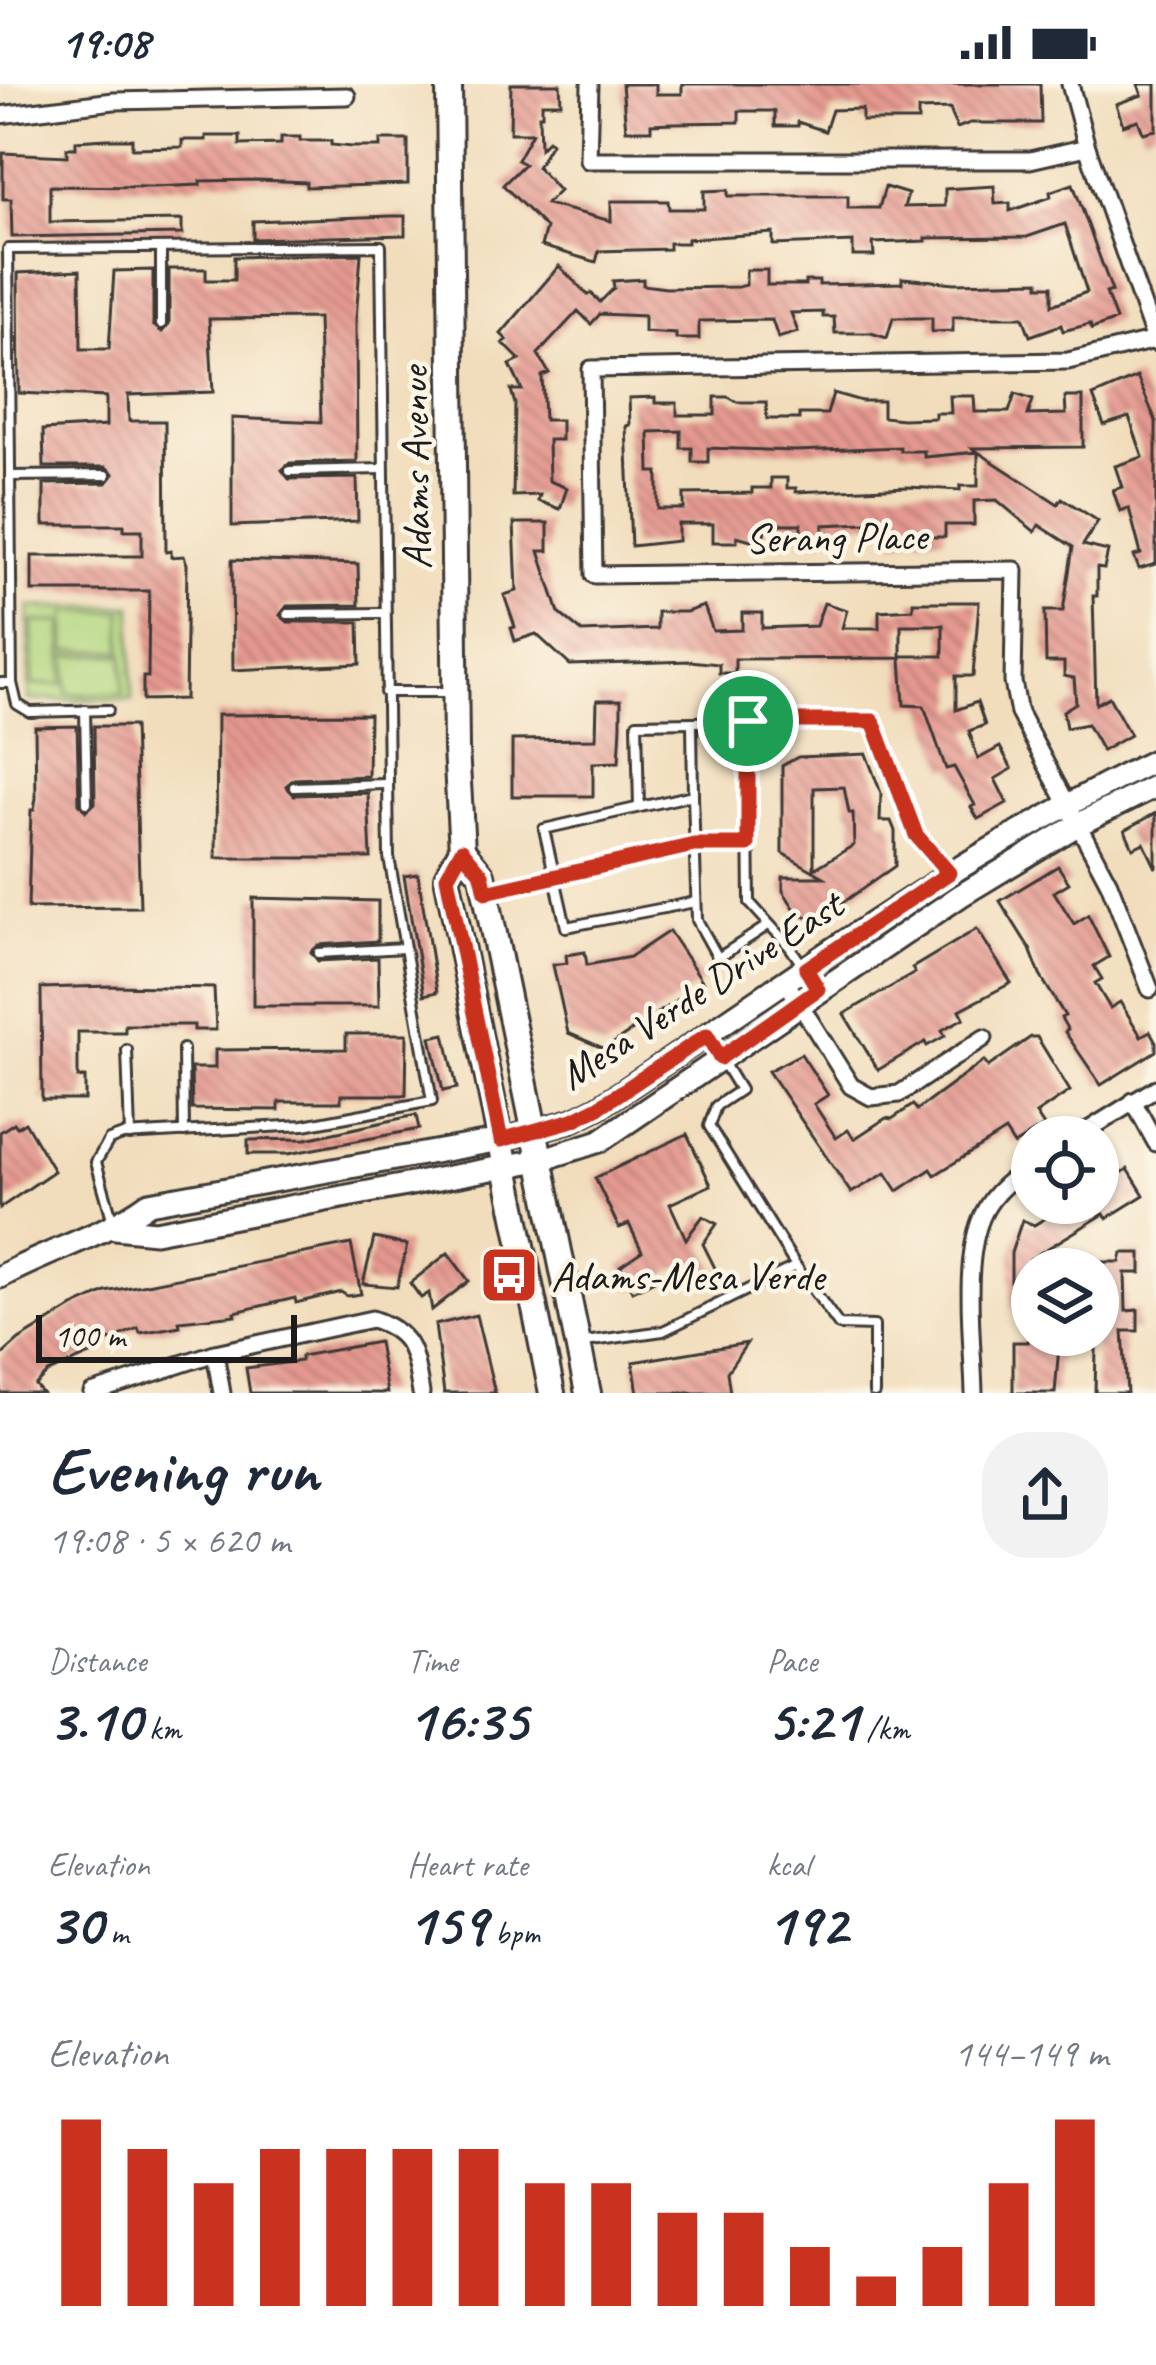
<!DOCTYPE html>
<meta charset="utf-8">
<style>
body{margin:0;font-family:Caveat,sans-serif;background:#f2f2f3;color:#1f2937;height:100vh;display:flex;flex-direction:column;font-size:45px;white-space:nowrap}
*{box-sizing:border-box;margin:0}
p{font-size:39px;color:#747a83}
.icon{flex:none;width:66px;height:66px;fill:none;stroke:currentColor;stroke-width:2;stroke-linecap:round;stroke-linejoin:round}
.map{position:relative;height:1309px;overflow:hidden}
.sheet{display:flex;flex-direction:column;background:#fff;flex:1}
.sheet>*{flex:none}
.tools{position:absolute;left:1011px;top:1032px;display:grid;gap:24px}
.tools a{display:grid;place-items:center;width:108px;height:108px;border-radius:50%;background:#fff;box-shadow:0 3px 9px #0004;font-size:60px}
.scale{position:absolute;left:36px;bottom:30px;width:261px;box-sizing:border-box;padding-left:12px;border:6px solid #1c1c1c;border-top:0;font-size:33px;line-height:42px;white-space:nowrap;color:#1c1c1c;-webkit-text-stroke:9px #fcf5e5;paint-order:stroke}
.pin{position:absolute;display:grid;place-items:center;width:102px;height:102px;color:#fff;margin:-51px;border:6px solid #fff;border-radius:50%;box-shadow:0 3px 12px #0007}
.round{display:grid;place-items:center;flex:none;width:126px;height:126px;border-radius:48px;background:#f2f2f3}
.head{display:flex;align-items:center;justify-content:space-between;height:204px;padding:0 48px}
h1{font-size:66px;font-weight:700;line-height:90px}
.metrics{display:grid;grid-template-columns:repeat(3,1fr);gap:18px;height:204px;padding:12px 48px}
.metrics div{display:grid;align-content:center}
.metrics b{font-size:60px;font-weight:700}
.metrics small{font-size:33px;font-weight:400}
.metrics p{font-size:33px}
.chart{height:336px;padding:24px 48px}
.chart p{display:flex;justify-content:space-between}
.chart svg{width:100%;height:216px;margin-top:12px;stroke:#c8321e;stroke-width:6}
.status{display:flex;justify-content:space-between;align-items:center;height:84px;padding:0 60px;background:#fff;direction:ltr}
.status svg{height:33px;fill:currentColor}
.map>svg:first-child{display:block}
</style>
<div class="status"><b>19:08</b><svg viewBox="0 0 49 12"><path d="M0 12V9h3v3zM5 12V6h3v6zM10 12V3h3v9zM15 12V0h3v12zM26 1h20v11H26zM47 4h2v5h-2z"/></svg></div>
<div class="map">
<svg width="1156" height="1309" viewBox="0 0 1156 1309">
<defs>
<pattern id="grass-tufts" width="24" height="20" patternUnits="userSpaceOnUse" patternTransform="scale(3)"><rect width="24" height="20" fill="#b3d780"/><path d="M3 7l-1-3M5 7V3M7 7l1-3M15 17l-1-3M17 17v-4M19 17l1-3" fill="none" stroke="#99b86e"/></pattern>
<pattern id="building-back-hatch" width="6" height="6" patternUnits="userSpaceOnUse" patternTransform="scale(3)"><rect width="6" height="6" fill="#e59990"/><path d="M-1 5l2 2M0 0l6 6M5-1l2 2" fill="none" stroke="#b97c75"/></pattern>
</defs>
<rect width="100%" height="100%" fill="#fcf5e5"/>
<filter id="ink" filterUnits="userSpaceOnUse"><feTurbulence type="fractalNoise" baseFrequency=".00833" numOctaves="2"/><feDisplacementMap in="SourceGraphic" scale="24" xChannelSelector="R" yChannelSelector="G"/><feConvolveMatrix kernelMatrix="1 2 1 2 8 2 1 2 1" color-interpolation-filters="sRGB"/></filter>
<filter id="wash" filterUnits="userSpaceOnUse"><feTurbulence type="fractalNoise" baseFrequency=".004" numOctaves="4" result="noise"/><feDisplacementMap in="SourceGraphic" scale="48" xChannelSelector="R" yChannelSelector="G"/><feGaussianBlur stdDeviation="2.7" result="paint"/><feColorMatrix in="noise" values="0 0 0 0 0 0 0 0 0 0 0 0 0 0 0 0 0 1.4 0 .05"/><feComposite in="paint" operator="in"/></filter>
<g filter="url(#wash)">
<rect width="100%" height="100%" fill="#f1ddbc"/>
<path fill="url(#grass-tufts)" stroke="#687a4e" stroke-width="3" d="M132 522V616H29V523Z"/>
<g fill="#b3d780" stroke="#687a4e" stroke-width="3">
<path d="M122 528V567H66V528Z"/>
<path d="M33 538H62L63 600 33 601Z"/>
<path d="M123 571V610H67V572Z"/>
</g>
<g id="blocks">
<g fill="url(#building-back-hatch)" fill-rule="evenodd">
<path d="M511 0H560L561 19H542V31H539L540 64 548 56 551 59 537 83 559 107 546 120 611 137V117H668L669 125H704V107L728 106V112H848V124H879L885 103 908 110 904 123 945 122V105L994 102 995 120 1010 119V127L1051 113 1050 108 1073 100 1112 207 1106 209 1116 236 1092 245 1090 240 1063 247 1061 241 1030 252 1023 233H953V247L932 248V234H893L887 254 871 249H835L834 233H823V228L791 229 798 248 778 254 772 236 699 237V255H676V250L644 248V232L600 230 591 240 578 227 538 270 549 289 542 292 544 336H561V356H548L549 397 567 404 560 425 538 417 540 411 513 412 515 320 511 306H522L510 281 520 276 503 259 507 256 501 250 559 182 588 211 591 209 600 218 614 204 613 197 643 195V201L666 204 738 203 746 201V186H767V201H805V197H819V201L902 199V194L955 199 1039 197V202H1052V221L1087 208 1065 140 1027 153 926 154V157L873 159 874 172H853V158L773 161V149L687 155V159H669V165L599 167 596 178 541 162 546 144 503 101 524 80 517 76 532 49H510Z"/>
<path d="M622 0H656V10H682V0H1040L1041 39H970L957 44 950 25 918 26V37H862V25L832 26 825 47 798 38V42H775V27H739V38L673 39 651 40V46H626Z"/>
<path d="M1138 0H1156V46L1143 49 1138 36 1123 41 1116 20 1142 11Z"/>
<path d="M206 52H240V61L281 60V53H300V57H331V61L352 63H380V56H408V100L306 103V98L258 96 200 97V101L153 103 50 102V138L182 136V150L12 153 11 115H3V69L67 72V64H76V57L107 55H132V64L182 63V56H206Z"/>
<path d="M391 132H405V151L253 155V137Z"/>
<path d="M361 170 356 235 357 377 290 379 282 386 289 395 357 394 358 437 232 442V334L321 338 318 234 209 235 213 308 128 311 129 337H165L166 468 171 467V473L184 472 187 480 185 615 143 616V593H148L149 507H32V472H142V446H124V441H44V400L107 399 114 390 106 383H44L43 346 106 342V313L19 309 18 189 80 186 81 265H109L114 187 153 186V241L162 248 169 240V185H206V196H234V173Z"/>
<path d="M1137 293 1156 337V480L1139 485 1134 472 1141 470 1129 424 1120 427 1113 406 1122 403 1115 382 1143 373 1129 333 1104 341 1093 312Z"/>
<path d="M833 309 861 317H883V333L902 335 935 334V329H951L950 312H974L975 328H1009L1015 310 1033 316 1028 331 1066 330 1065 313H1083V363L972 364 977 368 924 373V367H900V363L796 367 708 364V378H692V364H681V347L649 348 650 388H658V425H684V410L752 409V404H771V394H787V404H796V408L908 403 960 406V402H978V368L1058 420 1062 414 1098 437 1083 461 1108 467 1104 485 1097 484V512H1093L1096 620 1109 613 1130 651 1102 667 1087 640 1066 644 1063 627 1076 619 1074 594 1064 592V578H1046L1045 527H1063L1073 463 1039 441 1035 448 997 416 974 417V441H945V453H913L895 459 887 438 823 441V457H801V440H767L761 459 737 452V458H713V440H678V457L631 462 626 342 630 341 629 314 655 313V319H677V331H715V313H728L737 318H766L767 335H799V330H827Z"/>
<path d="M514 439H548V467H539L559 529 582 548 657 545V528H686L704 522 713 547 742 546V529H762V544L816 542 824 519 847 526 842 544H879V527L913 525V518H979L973 592H956V626L977 618 985 641 969 647 978 675 1000 663 1012 685 995 695 1007 719 978 735 971 723 975 721 954 683 946 685 924 622 904 621 901 574 735 575V589H719V580L690 577 570 581 536 550 515 557 511 544 515 543 504 511 517 507ZM901 541H943V572H901Z"/>
<path d="M232 476 358 480 359 521 287 522 280 531 288 538H359L360 580 233 586Z"/>
<path d="M597 616H621V641L619 678 593 679V712H512V656L596 655Z"/>
<path d="M369 630 368 692 294 695 286 702 294 711 368 709 371 774H216L217 631Z"/>
<path d="M77 642 79 719 86 727 95 719 94 642H134L140 823 28 824 31 726H34L36 714 35 643Z"/>
<path d="M866 670 881 709 880 737H891L895 747V782L818 836 798 830 783 807V793H824L782 769V682L798 673ZM844 703 849 729H853L854 761 814 785V704Z"/>
<path d="M1156 729V784L1144 759 1133 764 1125 746Z"/>
<path d="M1058 782 1069 799 1054 808 1074 840 1088 831 1109 873 1094 882 1102 895 1095 899 1110 924 1120 918 1141 952 1150 947 1156 958V967L1101 1001 1065 948 1068 946 1061 934 1065 932 1040 891 1030 865 1000 817Z"/>
<path d="M418 790 437 908 424 911 404 792Z"/>
<path d="M253 814 378 817V857L319 861 311 868 318 877 378 874 379 922H253Z"/>
<path d="M977 845 1011 899 960 926 964 934 942 946 945 952 927 962 925 958 878 986 844 930 915 889 912 884Z"/>
<path d="M669 847 703 898 605 965 568 949 553 881 567 879 566 871 585 868 587 881 630 873Z"/>
<path d="M111 902 214 904 216 946H194V941H125V948H78V994L85 993V1016H42L41 904Z"/>
<path d="M346 950H407L406 1011H341V1018H279V1026L192 1025 191 984H215V966L346 965Z"/>
<path d="M445 950 457 1004 443 1007 431 953Z"/>
<path d="M1031 953H1037L1070 1007 1036 1030 1044 1042 1014 1061 1005 1047 935 1091 931 1085 898 1107 886 1089 851 1109 768 987 801 970 828 1011 814 1020 836 1054 848 1046 854 1055 886 1034 892 1035 913 1021 917 1026 984 977 988 983Z"/>
<path d="M416 1031 419 1045 288 1070H248V1056L306 1055Z"/>
<path d="M25 1038 54 1087 0 1124V1048L14 1039 17 1043Z"/>
<path d="M687 1050 711 1101 670 1120 686 1155 703 1132 717 1140 703 1160 716 1186 689 1199 681 1183 632 1207 620 1182 642 1167 629 1140 619 1144 595 1094Z"/>
<path d="M1109 1077 1118 1091 1128 1085 1144 1111 1107 1134 1104 1130 1030 1175 1032 1223 1011 1224V1169L1022 1136 1034 1141 1059 1126 1055 1119H1098V1083Z"/>
<path d="M374 1154 407 1161 397 1203 363 1200Z"/>
<path d="M351 1160 361 1210 347 1212 341 1208 296 1219 295 1214 235 1228 236 1231 179 1237 180 1242 140 1249 138 1244 104 1259 102 1266 48 1289 35 1301 42 1309H0V1273L19 1256 73 1223 106 1208Z"/>
<path d="M448 1169 469 1197 432 1226 429 1209 421 1214 410 1199Z"/>
<path d="M1122 1169H1141V1189H1125L1126 1227 1138 1226V1247H1123L1127 1309H1095L1098 1178H1120Z"/>
<path d="M476 1231 495 1309H444L435 1241Z"/>
<path d="M1028 1251H1060L1055 1309H1013V1258H1028Z"/>
<path d="M378 1258 387 1309H250L246 1284 301 1277V1272Z"/>
<path d="M747 1259 727 1288 730 1309H638L633 1278Z"/>
</g>
</g>
</g>
<g filter="url(#ink)">
<use href="#blocks" fill-opacity="0" stroke="#3c3934" stroke-width="3"/>
<g fill="none" stroke-linecap="round" stroke-linejoin="round">
<defs>
<g id="lane">
<path d="M161 164V240"/>
<path d="M290 387 383 385"/>
<path d="M10 392 106 391"/>
<path d="M288 530 384 529"/>
<path d="M0 599H12L8 165 381 162 389 773 432 1017 304 1041 123 1051 109 1056 96 1078 113 1138"/>
<path d="M12 599 17 620 30 628 108 626"/>
<path d="M385 608H449"/>
<path d="M85 626 87 719"/>
<path d="M692 638 693 711 544 745 566 843 695 818"/>
<path d="M294 703 385 700"/>
<path d="M693 712 697 836 718 874 767 842"/>
<path d="M639 723 637 639 748 637"/>
<path d="M491 807 695 761H748"/>
<path d="M319 869 404 864"/>
<path d="M818 904 790 863 750 819 748 637H873L916 751 947 786"/>
<path d="M183 965 184 1048"/>
<path d="M127 966 130 1051"/>
<path d="M796 1182 839 1241 874 1242V1309"/>
<path d="M585 1258 663 1247 796 1182 709 1042 716 1022 740 1006 707 952"/>
</g>
<g id="street">
<path d="M590 0 588 76H1030L1087 63"/>
<path d="M1070 0 1087 63 1156 259"/>
<path d="M0 31 114 17 347 12"/>
<path d="M786 898 851 1002 871 1013 899 1010 984 954"/>
<path d="M1150 905 1109 799 1019 629 1013 598 1015 486 594 491 591 285 1068 277 1155 256"/>
<path d="M1133 1017 1156 1059"/>
<path d="M1077 1053 1156 1004"/>
<path d="M215 1269 222 1309"/>
<path d="M92 1309 215 1269 372 1235C414 1249 414 1270 421 1309"/>
<path d="M974 1309C973 1258 961 1173 984 1128 995 1106 1013 1094 1032 1081"/>
</g>
<g id="secondary">
<path d="M115 1144 155 1148 540 1076 600 1057 960 812 1079 740 1156 702"/>
<path d="M0 1193C49 1166 104 1152 149 1119L501 1056 573 1036 599 1023C781 903 958 770 1156 676"/>
</g>
<g id="primary">
<path d="M449 0 456 665 462 766 447 793 552 1309"/>
<path d="M462 766 482 791 588 1309"/>
</g>
</defs>
<use href="#lane" stroke="#3c3934" stroke-width="14"/>
<use href="#street" stroke="#3c3934" stroke-width="21"/>
<use href="#secondary" stroke="#3c3934" stroke-width="27"/>
<use href="#primary" stroke="#3c3934" stroke-width="30"/>
<use href="#lane" stroke="#fff" stroke-width="8"/>
<use href="#street" stroke="#fff" stroke-width="15"/>
<use href="#secondary" stroke="#fff" stroke-width="21"/>
<use href="#primary" stroke="#fff" stroke-width="24"/>
</g>
</g>
<g fill="none" stroke-linecap="round" stroke-linejoin="round" filter="url(#ink)">
<defs>
<path id="route" d="M748 637H873L916 751 949 789 806 885 818 905 720 974 707 951 599 1023 573 1036 501 1056 447 793 462 766 482 790 486 808 694 761H748Z"/>
</defs>
<use href="#route" stroke="#fff" stroke-width="24"/>
<use href="#route" stroke="#c8321e" stroke-width="15"/>
</g>
<defs>
<symbol id="bus-square" viewBox="-11 -11 22 22"><rect x="-9" y="-9" width="18" height="18" rx="4" fill="#c8321e" stroke="#fcf5e5"/><path d="M-5-6H5V4H4V6H2V4H-2V6H-4V4H-5ZM-3.5-4V0h7V-4ZM-3.5 1.2v1.5H-2V1.2ZM2 1.2v1.5H3.5V1.2Z" fill="#fff"/></symbol>
</defs>
<g fill-rule="evenodd">
<use href="#bus-square" x="476" y="1158" width="66" height="66"/>
</g>
<g text-anchor="middle" stroke-width="9" stroke-linejoin="round" paint-order="stroke">
<g font-size="42" fill="#1c1c1c" stroke="#fcf5e5">
<text transform="translate(414 384) rotate(-91)" y="15">Adams Avenue</text>
<text transform="translate(836 452) rotate(-1)" y="15">Serang Place</text>
<text transform="translate(700 905) rotate(-33)" y="15">Mesa Verde Drive East</text>
</g>
<g font-size="42" fill="#1c1c1c" stroke="#fcf5e5" text-anchor="start">
<text x="551" y="1206">Adams-Mesa Verde</text>
</g>
</g>
</svg>
<div class="tools">
<a><svg class="icon" aria-label="locate" viewBox="0 0 24 24"><circle cx="12" cy="12" r="6"/><path d="M12 2v4M12 18v4M2 12h4M18 12h4"/></svg></a>
<a><svg class="icon" aria-label="layers" viewBox="0 0 24 24"><path d="M12 4l9 5-9 5-9-5zM3 14l9 5 9-5"/></svg></a>
</div>
<div class="scale">100 m</div>
<div class="pin" style="left:748px;top:637px;background:#1e9e55"><svg class="icon" aria-label="arrive" viewBox="0 0 24 24"><path d="M6 21V4h12l-3 4 3 4H6"/></svg></div>
</div>
<section class="sheet">
<div class="head"><div><h1>Evening run</h1><p>19:08 · 5 × 620 m</p></div><a class="round"><svg class="icon" aria-label="share" viewBox="0 0 24 24"><path d="M12 15V3M7 8l5-5 5 5M5 13v7h14v-7"/></svg></a></div>
<div class="metrics">
<div><p>Distance</p><b>3.10<small> km</small></b></div>
<div><p>Time</p><b>16:35</b></div>
<div><p>Pace</p><b>5:21<small> /km</small></b></div>
</div>
<div class="metrics">
<div><p>Elevation</p><b>30<small> m</small></b></div>
<div><p>Heart rate</p><b>159<small> bpm</small></b></div>
<div><p>kcal</p><b>192</b></div>
</div>
<div class="chart"><p><span>Elevation</span>144–149 m</p>
<svg viewBox="0 0 160 44" preserveAspectRatio="none"><path d="M5 44V6M15 44V12M25 44V19M35 44V12M45 44V12M55 44V12M65 44V12M75 44V19M85 44V19M95 44V25M105 44V25M115 44V32M125 44V38M135 44V32M145 44V19M155 44V6"/></svg>
</div>
</section>
